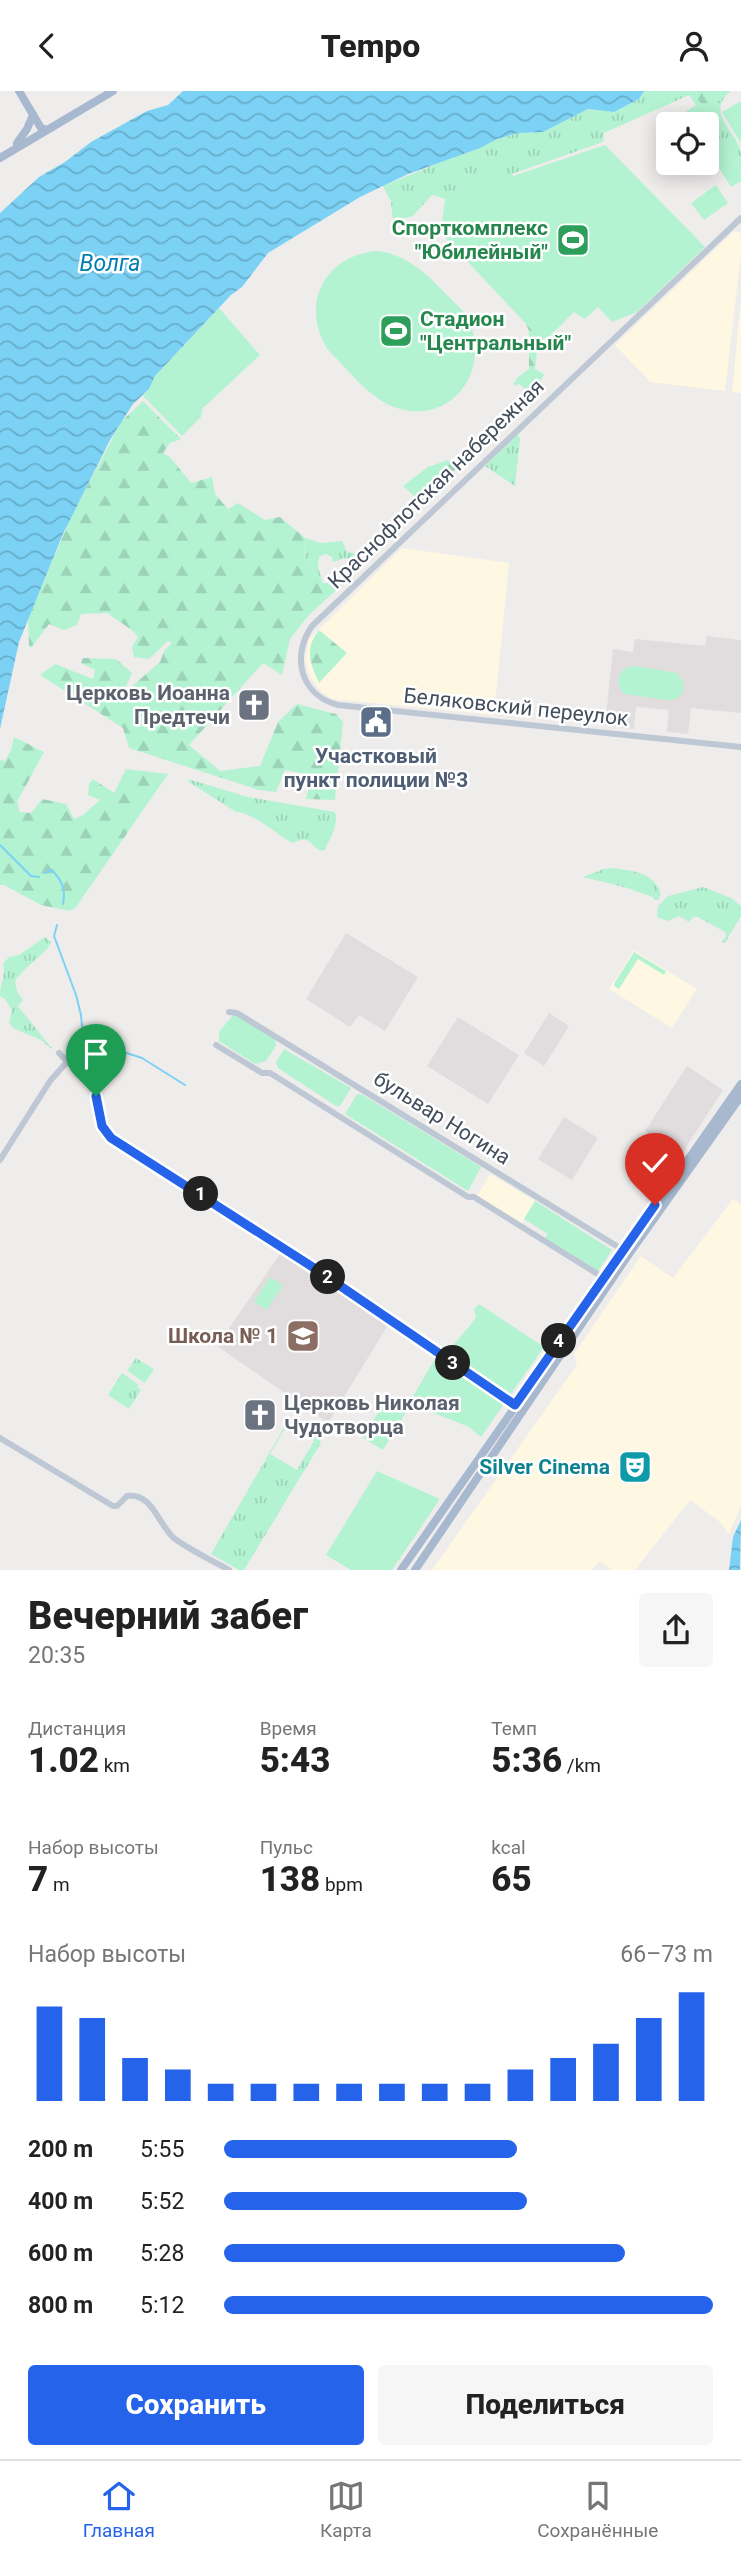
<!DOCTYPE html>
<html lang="ru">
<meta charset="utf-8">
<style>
body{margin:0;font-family:Roboto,sans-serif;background:#f6f6f6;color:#222;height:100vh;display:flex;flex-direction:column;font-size:26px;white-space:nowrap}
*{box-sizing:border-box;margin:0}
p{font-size:23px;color:#767676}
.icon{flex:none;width:38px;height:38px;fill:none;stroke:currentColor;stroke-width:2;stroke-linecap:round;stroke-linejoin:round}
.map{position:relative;height:1479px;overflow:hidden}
.side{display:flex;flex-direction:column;background:#fff;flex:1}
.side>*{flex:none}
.fabs{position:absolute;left:656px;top:21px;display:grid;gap:14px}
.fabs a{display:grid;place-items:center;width:63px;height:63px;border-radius:7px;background:#fff;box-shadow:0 4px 18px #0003;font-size:35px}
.pin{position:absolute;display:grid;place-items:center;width:60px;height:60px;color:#fff;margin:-72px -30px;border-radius:50% 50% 50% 0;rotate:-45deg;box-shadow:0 0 7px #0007}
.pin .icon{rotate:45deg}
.km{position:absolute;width:35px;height:35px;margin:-18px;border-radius:50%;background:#222;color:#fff;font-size:19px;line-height:35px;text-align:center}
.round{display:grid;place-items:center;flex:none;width:74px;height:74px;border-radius:7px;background:#f6f6f6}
.summary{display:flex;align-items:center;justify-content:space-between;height:119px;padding:0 28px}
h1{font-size:38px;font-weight:800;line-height:52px}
.stats{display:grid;grid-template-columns:repeat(3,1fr);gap:10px;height:119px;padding:7px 28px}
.stats div{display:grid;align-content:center}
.stats b{font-size:35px;font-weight:800}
.stats small{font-size:19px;font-weight:400}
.stats p{font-size:19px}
.chart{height:196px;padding:14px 28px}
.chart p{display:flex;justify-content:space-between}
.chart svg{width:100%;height:126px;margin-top:7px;stroke:#2563eb;stroke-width:6}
.primary-button{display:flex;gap:14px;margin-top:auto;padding:14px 28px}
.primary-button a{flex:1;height:80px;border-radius:7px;background:#2563eb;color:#fff;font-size:28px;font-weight:800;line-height:80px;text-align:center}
.primary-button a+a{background:#f6f6f6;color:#222}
ul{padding:0 28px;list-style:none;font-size:23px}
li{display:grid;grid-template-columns:112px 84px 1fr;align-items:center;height:52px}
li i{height:18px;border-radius:9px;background:#2563eb}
header{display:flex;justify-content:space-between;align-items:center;height:91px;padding:0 28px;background:#fff;font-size:32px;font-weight:800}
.menu{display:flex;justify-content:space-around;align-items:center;height:98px;border-top:2px solid #e0e0e0;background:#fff;font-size:19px;color:#767676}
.menu a{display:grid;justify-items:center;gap:4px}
.menu .current{color:#2563eb}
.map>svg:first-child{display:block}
</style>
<header><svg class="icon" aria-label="back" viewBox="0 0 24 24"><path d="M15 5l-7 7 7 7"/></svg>Tempo<svg class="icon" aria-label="person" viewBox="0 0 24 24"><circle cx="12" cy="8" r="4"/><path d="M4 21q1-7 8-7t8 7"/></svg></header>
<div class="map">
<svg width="741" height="1479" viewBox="0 0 741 1479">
<defs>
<pattern id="grass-tufts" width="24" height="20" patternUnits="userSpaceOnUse" patternTransform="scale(1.75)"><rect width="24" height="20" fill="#b4f3d2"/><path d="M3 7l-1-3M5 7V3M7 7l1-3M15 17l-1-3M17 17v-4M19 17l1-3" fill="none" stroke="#9cd2b7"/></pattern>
<pattern id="forest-firs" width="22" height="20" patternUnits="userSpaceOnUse" patternTransform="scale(1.75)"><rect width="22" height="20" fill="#b4f3d2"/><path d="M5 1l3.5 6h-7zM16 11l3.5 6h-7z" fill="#9cd2b7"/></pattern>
<pattern id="water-waves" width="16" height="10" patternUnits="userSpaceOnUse" patternTransform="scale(1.75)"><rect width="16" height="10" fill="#7cd2f5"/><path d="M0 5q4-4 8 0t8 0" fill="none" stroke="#67adca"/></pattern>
</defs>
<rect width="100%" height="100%" fill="#efecec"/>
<g fill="#fef8e2">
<path d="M734 140 741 142V164L725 300 650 291 615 254Z"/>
<path d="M741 209V302L732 301Z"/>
<path d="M402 457 509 472 494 624 332 608 321 601 310 586 305 569 309 548Z"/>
<path d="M634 859 697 898 672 937 609 898Z"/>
<path d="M490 1083 535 1110 521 1133 477 1105Z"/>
<path d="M733 1108 741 1114V1415L729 1443 719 1430 690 1409 635 1479H612L599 1470 592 1479H432L577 1274 574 1263 641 1165 673 1187Z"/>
</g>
<g fill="#e1ddde">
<path d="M707 545 741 549V622L691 617 688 643 667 641 669 619 636 616 634 638 605 635 613 558 633 561 635 548 705 555Z"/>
<path d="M346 842 418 886 385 940 359 924 350 936 306 908Z"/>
<path d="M549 922 569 935 544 975 524 962Z"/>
<path d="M458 926 519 964 488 1013 427 975Z"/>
<path d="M687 975 723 999 681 1064 645 1040Z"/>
<path d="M564 1026 598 1047 572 1089 538 1068Z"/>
<path d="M282 1160 388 1234 328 1332 217 1255Z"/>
</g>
<g fill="url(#grass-tufts)" fill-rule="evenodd">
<path d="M644 0H700L723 7 728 0H731C704 22 736 39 741 61 741 66 741 73 741 79L689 4 604 42 603 51 512 83 513 86 445 108 432 104 413 125 393 130 391 111 383 95 497 48 518 42 543 41 588 18 614 21 639 8Z"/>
<path d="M518 343 520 348 515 395 485 375Z"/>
<path d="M305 447 321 452 342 450 347 461 354 462 359 469 355 472 346 467 333 471 332 466 326 463 319 466 318 477 323 492 304 469Z"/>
<path d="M188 688 248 706 335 721C339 733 330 748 325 758L321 760C307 752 312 744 292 752 278 744 252 721 236 721L189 691Z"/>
<path d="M612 777C633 780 655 781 661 804L658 809H654L653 806 624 796 583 786 604 778Z"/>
<path d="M703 796 731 807 741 815V825L725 852 722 851 726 845 725 841 698 826H693L689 831 679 825 668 830 657 826 658 815 668 805Z"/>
<path d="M45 846 51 851C45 865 25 874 15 890L17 900 23 909 18 915 53 959 41 949 15 938 9 932 12 919 5 908 0 905C0 894 6 883 3 873L9 866 19 864Z"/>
<path d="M634 861 666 880 664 884 638 868 619 898 614 895 615 891Z"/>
<path d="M136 1267 154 1278 145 1292 129 1281 128 1278Z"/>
<path d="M122 1282 139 1294 137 1296 141 1299 129 1318 108 1304Z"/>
<path d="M292 1331 318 1345 321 1352 244 1479H239L211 1463 286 1333ZM287 1334 314 1350 297 1379 270 1363Z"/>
</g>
<g fill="url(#forest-firs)">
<path d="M700 0H728L723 7 707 18 697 8Z"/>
<path d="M524 228 549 243 538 252 535 278 544 283 534 302 526 299 519 293 516 295 514 293 517 287 529 278V240Z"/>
<path d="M143 310 181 348 170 352 163 362 170 366 191 392 212 386 215 403 228 418 238 412 265 429 280 426 305 447 304 469 323 492 343 493 309 524 290 548 282 584 263 572 189 654 220 680 260 675 278 631 297 613 336 623 343 631 335 709 306 708 312 684 285 679 276 701 259 699 129 657 123 637 40 584 55 573 93 588 95 579 81 572 83 567 116 568 132 582 123 603 160 571 164 560 172 552 168 550 149 568 134 566 132 556 138 546C134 538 116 530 108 522L81 523 77 534 64 539 49 533 31 557 29 555 28 528 71 426 121 331Z"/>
<path d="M448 369 457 377 422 412 403 395 428 376Z"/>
<path d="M319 539 347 562 319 592C310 572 304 558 319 539Z"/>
<path d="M14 646 44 661 17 711 20 721 31 722 42 708 66 713 74 728 83 724 100 709 88 704 89 693 93 688 114 702 126 678 168 683 76 816 70 820 41 814 4 794H0V669L5 670 11 659Z"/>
</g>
<g fill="#b4f3d2">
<path d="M741 10V52L722 21Z"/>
<path d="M697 13 741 80V90L731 96 707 58V33H691L684 22Z"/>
<path d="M605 54 705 156 637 221 612 231 598 216 585 228 574 221 549 246 540 248 441 142 445 108Z"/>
<path d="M716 94 728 112 704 129 691 112Z"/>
<path d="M375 160C413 162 438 196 464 221 496 270 456 336 397 317 370 309 348 278 328 259 300 215 323 166 375 160Z"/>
<path d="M219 217 260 264 202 318 201 326 182 345 143 305 149 298 155 285Z"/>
<path d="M635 575 677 582 684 592C684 603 679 609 668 609L624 603C613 591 618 576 635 575Z"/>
<path d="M233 924H238L275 948 276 955 266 970 255 973 219 950V941Z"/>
<path d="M284 958 351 997 340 1015H336L278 977 276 971Z"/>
<path d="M357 1003 363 1004 481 1076 468 1100 345 1023Z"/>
<path d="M535 1110 612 1159 598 1180 545 1147 548 1143 524 1128Z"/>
<path d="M270 1186 283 1194 267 1219 254 1211Z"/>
<path d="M479 1213 544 1256 510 1304 448 1261C457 1248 467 1240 476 1226L474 1218Z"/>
<path d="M435 1268 504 1313 481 1346 469 1336 409 1312Z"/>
<path d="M390 1304 409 1316 383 1359 362 1346Z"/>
<path d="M377 1380 440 1408 392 1479H351L326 1464Z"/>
</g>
<g fill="url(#water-waves)">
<path d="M183 0H644L639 8 614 21 588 18 543 41 518 42 497 48 480 57 408 83 360 106 268 162 242 196 231 204 155 285 149 298 133 313 110 349 63 443 19 551 0 638V122L39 86 65 71 91 51 147 20 168 14Z"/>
<path d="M741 1429 740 1479H729L733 1446Z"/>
</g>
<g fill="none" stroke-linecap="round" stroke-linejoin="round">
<g stroke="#7cd2f5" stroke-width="2">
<path d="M0 754 31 785 39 786"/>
<path d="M45 782 52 779C62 790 66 798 63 813"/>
<path d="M57 834 54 845 76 904 81 924 82 935 91 945 108 956 142 967 185 994"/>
</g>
<g stroke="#bec7d4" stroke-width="6">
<path d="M741 127 312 535C291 565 300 604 338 614L741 656"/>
<path d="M229 921 237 922 628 1162"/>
<path d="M216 954 262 982H270L468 1106H474L604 1187"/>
<path d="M59 962C70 974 86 986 93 1000 102 1016 97 1034 111 1047L297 1165 515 1314"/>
<path d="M0 1069 50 990 67 971"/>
<path d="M0 1347 113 1415H117L127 1405C153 1401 159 1436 175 1448 192 1460 211 1469 229 1479"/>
</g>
<g stroke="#a8b9cf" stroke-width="8">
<path d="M19 0 41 37 47 39"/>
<path d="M17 52 27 38 33 24"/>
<path d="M0 67 113 0"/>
<path d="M401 1479 741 993"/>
<path d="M415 1479 629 1163 741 1005"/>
</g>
</g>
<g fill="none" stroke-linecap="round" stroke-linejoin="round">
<defs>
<path id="route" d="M96 1005 102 1035 111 1047 311 1175 515 1314 655 1114"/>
</defs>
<use href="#route" stroke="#fff" stroke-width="14"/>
<use href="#route" stroke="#2563eb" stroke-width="9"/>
</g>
<defs>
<symbol id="stadium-square" viewBox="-11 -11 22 22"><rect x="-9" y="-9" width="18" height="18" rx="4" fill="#2e9e5b" stroke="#fff"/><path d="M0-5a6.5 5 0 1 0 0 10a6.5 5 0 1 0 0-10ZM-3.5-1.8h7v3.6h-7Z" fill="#fff"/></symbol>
<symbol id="church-square" viewBox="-11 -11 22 22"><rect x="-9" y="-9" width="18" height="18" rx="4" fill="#6b7280" stroke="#fff"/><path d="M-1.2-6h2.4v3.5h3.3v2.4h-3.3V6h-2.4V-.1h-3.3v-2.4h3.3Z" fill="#fff"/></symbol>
<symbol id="civic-square" viewBox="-11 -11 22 22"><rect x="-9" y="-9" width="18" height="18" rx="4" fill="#5c6f8a" stroke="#fff"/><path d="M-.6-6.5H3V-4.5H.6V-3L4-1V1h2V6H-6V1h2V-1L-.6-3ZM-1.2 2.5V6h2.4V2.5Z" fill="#fff"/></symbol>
<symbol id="school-square" viewBox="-11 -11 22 22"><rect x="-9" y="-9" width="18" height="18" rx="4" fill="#8d6e63" stroke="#fff"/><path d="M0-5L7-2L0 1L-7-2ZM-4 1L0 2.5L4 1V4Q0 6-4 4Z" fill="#fff"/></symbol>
<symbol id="theatre-square" viewBox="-11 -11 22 22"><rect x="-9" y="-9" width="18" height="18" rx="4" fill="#0f9aa8" stroke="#fff"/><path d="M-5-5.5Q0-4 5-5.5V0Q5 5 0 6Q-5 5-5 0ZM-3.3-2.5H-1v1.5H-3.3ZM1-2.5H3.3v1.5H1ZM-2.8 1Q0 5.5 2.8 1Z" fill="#fff"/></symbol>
</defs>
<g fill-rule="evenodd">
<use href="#stadium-square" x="554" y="130" width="38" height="38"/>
<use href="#stadium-square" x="377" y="221" width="38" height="38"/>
<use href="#church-square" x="235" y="595" width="38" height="38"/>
<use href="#civic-square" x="357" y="612" width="38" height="38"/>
<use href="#school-square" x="284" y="1226" width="38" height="38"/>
<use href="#church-square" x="241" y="1305" width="38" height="38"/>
<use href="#theatre-square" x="616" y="1357" width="38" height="38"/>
</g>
<g text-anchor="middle" stroke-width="5" stroke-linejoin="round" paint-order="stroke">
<g font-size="21" font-weight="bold" fill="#27864d" stroke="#fff" text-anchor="end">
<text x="548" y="144">Спорткомплекс<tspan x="548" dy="24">"Юбилейный"</tspan></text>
<text x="420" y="235" text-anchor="start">Стадион<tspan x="420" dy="24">"Центральный"</tspan></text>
</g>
<g font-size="21" fill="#434e5c" stroke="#fff">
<text transform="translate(436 393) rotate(-44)" y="7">Краснофлотская набережная</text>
<text transform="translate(516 616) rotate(6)" y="7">Беляковский переулок</text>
<text transform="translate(442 1027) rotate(32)" y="7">бульвар Ногина</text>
</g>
<g font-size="21" font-weight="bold" fill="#5b616d" stroke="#fff" text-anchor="end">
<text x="230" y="609">Церковь Иоанна<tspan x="230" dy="24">Предтечи</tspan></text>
<text x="284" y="1319" text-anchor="start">Церковь Николая<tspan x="284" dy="24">Чудотворца</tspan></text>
</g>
<g font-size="21" font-weight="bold" fill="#4e5e75" stroke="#fff">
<text x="376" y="672">Участковый<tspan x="376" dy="24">пункт полиции №3</tspan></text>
</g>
<g font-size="21" font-weight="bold" fill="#785e54" stroke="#fff" text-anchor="end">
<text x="278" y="1252">Школа № 1</text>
</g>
<g font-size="21" font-weight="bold" fill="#0d838f" stroke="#fff" text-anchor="end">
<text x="610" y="1383">Silver Cinema</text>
</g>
<g font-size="23" font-style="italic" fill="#007db1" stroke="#fff">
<text x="110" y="180">Волга</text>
</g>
</g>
</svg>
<div class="fabs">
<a><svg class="icon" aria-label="locate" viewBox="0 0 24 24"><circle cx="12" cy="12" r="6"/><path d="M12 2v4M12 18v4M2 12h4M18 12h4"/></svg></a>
</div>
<div class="pin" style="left:96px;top:1005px;background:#1e9e55"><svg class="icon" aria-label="arrive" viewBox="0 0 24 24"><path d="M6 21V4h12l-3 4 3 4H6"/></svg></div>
<div class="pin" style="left:655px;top:1114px;background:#d93025"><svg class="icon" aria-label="check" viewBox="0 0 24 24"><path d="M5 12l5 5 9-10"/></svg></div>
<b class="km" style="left:201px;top:1103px">1</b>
<b class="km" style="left:328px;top:1186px">2</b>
<b class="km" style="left:453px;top:1272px">3</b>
<b class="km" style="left:559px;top:1250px">4</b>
</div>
<section class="side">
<div class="summary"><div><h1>Вечерний забег</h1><p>20:35</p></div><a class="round"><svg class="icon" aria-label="share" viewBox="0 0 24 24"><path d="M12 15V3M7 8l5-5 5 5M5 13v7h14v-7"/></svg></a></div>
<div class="stats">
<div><p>Дистанция</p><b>1.02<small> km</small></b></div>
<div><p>Время</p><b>5:43</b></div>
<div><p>Темп</p><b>5:36<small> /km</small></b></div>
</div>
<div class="stats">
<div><p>Набор высоты</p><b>7<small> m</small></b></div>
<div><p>Пульс</p><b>138<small> bpm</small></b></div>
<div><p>kcal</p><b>65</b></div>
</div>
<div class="chart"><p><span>Набор высоты</span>66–73 m</p>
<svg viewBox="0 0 160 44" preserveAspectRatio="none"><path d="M5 44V11M15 44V15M25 44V29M35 44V33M45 44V38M55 44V38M65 44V38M75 44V38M85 44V38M95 44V38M105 44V38M115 44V33M125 44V29M135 44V24M145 44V15M155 44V6"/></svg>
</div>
<ul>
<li><b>200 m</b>5:55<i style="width:60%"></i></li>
<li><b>400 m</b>5:52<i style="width:62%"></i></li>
<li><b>600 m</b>5:28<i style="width:82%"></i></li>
<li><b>800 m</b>5:12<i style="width:100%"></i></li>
</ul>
<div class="primary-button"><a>Сохранить</a><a>Поделиться</a></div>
</section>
<nav class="menu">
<a class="current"><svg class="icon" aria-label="home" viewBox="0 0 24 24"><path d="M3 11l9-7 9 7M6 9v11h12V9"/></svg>Главная</a>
<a><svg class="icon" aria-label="map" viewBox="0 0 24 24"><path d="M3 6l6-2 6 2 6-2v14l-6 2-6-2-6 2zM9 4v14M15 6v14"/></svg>Карта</a>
<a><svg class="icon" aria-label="saved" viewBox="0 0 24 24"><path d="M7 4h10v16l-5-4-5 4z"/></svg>Сохранённые</a>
</nav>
